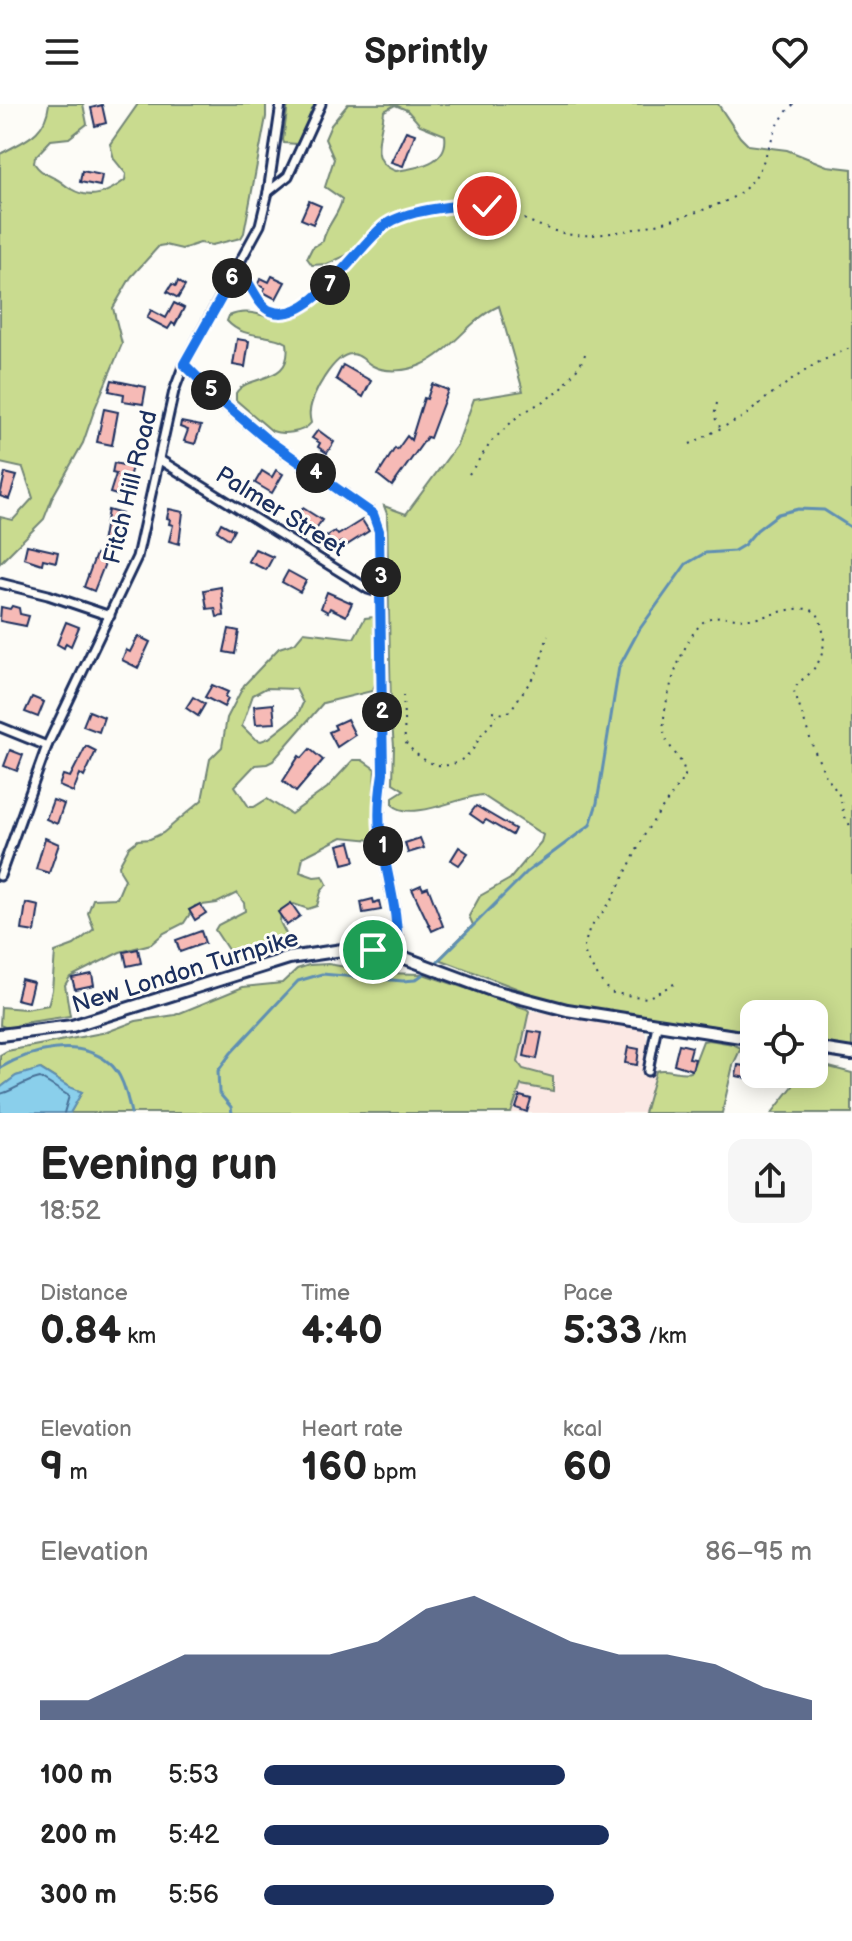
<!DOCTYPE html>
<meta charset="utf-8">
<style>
body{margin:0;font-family:"Balsamiq Sans",sans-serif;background:#f6f6f6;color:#222;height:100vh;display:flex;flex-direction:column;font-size:30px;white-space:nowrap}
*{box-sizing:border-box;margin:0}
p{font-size:26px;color:#767676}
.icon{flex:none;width:44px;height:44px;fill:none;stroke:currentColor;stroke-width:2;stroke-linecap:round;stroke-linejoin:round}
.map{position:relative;height:1009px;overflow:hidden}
.details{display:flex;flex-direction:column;background:#fff;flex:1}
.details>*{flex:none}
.fabs{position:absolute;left:740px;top:896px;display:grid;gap:16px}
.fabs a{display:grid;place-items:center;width:88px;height:88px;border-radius:16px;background:#fff;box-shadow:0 4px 20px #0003;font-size:40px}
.pin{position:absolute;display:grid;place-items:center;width:68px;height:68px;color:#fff;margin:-34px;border:4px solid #fff;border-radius:50%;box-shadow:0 2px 8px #0007}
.km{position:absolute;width:40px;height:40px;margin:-20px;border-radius:50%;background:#222;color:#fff;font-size:22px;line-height:40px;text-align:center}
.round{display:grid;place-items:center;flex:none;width:84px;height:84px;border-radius:16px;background:#f6f6f6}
.head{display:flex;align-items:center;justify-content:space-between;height:136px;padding:0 40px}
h1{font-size:44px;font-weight:700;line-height:60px}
.metrics{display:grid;grid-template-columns:repeat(3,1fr);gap:12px;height:136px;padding:8px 40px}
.metrics div{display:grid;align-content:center}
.metrics b{font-size:40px;font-weight:700}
.metrics small{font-size:22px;font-weight:400}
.metrics p{font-size:22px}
.chart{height:224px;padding:16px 40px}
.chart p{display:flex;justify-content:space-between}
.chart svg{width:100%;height:144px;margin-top:8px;fill:#1b2f5e;opacity:.7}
ul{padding:0 40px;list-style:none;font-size:26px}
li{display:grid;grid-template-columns:128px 96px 1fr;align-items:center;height:60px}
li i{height:20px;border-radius:10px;background:#1b2f5e}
header{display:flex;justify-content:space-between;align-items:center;height:104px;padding:0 40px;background:#fff;font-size:36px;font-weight:700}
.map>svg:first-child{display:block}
</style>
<header><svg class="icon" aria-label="menu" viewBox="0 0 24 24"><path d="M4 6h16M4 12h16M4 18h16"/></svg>Sprintly<svg class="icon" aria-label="heart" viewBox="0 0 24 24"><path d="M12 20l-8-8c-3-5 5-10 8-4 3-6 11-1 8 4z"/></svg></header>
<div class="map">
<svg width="852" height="1009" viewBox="0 0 852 1009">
<rect width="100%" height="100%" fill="#fdfcf7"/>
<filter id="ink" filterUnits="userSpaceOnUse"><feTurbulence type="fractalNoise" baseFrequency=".0125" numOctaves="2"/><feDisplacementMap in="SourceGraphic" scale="16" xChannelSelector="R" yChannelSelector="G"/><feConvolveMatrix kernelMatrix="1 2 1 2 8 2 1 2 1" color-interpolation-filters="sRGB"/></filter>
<g filter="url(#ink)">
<path fill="#fbe8e4" d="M529 906 644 924 656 967 644 1009H511L521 981 547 987 553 986V973L523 965 518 958Z"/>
<g fill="#c9db8f" stroke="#728576" stroke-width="2" fill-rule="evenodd">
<path d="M49 0H83L87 20 69 34 51 36 35 53 34 59C40 68 45 69 54 74 60 76 65 82 71 85 91 97 108 89 125 76L126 70 114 55 110 40 138 0H266V13L244 129 241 134 212 141 200 139 182 145 165 141 159 142 131 173 113 204 122 240 95 304 83 339 53 392 44 415 0 459V413L13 416 33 394 23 364 0 359V50C25 36 45 32 49 0Z"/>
<path d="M288 0H316L297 40 284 39 283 36Z"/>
<path d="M348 0H718L740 33 748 41 787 46 827 62 852 65V944L814 938V910H754V928L553 898 439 855 473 821 469 812 480 792 510 775 541 738 543 731 482 691C459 693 411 718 393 701V693L404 686 393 679 394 642 391 608 387 410 384 402 406 410 457 341 474 295 523 287 499 202C468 216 452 248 421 261 407 267 386 269 373 262 365 258 361 250 351 250 334 251 311 291 310 307 309 311 310 315 311 319 303 329 283 331 272 327L236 296V289C250 268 293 282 287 239 268 228 244 236 227 217L229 212C258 199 275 228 309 206 318 200 323 189 330 181 338 172 345 169 349 156L347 151 327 160 312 161 307 154 312 144 323 137C326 121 340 110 342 95L325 83 334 55 325 35 331 21ZM395 1 407 6 420 21 445 31C449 59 418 64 396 67 367 57 382 30 384 7Z"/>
<path d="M374 513 376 579 372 587 323 599 273 657 267 660 255 661 235 682 249 703H254L267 695 291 710 327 684 353 656H362L375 665C373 686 377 719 372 736L342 733 303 753 300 768 314 773 323 772 327 780 321 788 317 802 308 805 294 800 281 808 280 818 287 832 286 838 256 852 234 855 215 826 218 821 245 807 244 799 237 789 217 799 195 802 184 819 164 829 151 840 120 848 70 873 65 881 70 912 23 919 9 925 0 921 1 903 25 905 48 901 52 886 55 848 74 841 94 825 88 809 93 795 117 794 125 775 120 767 119 761 129 743 138 736 150 735 163 729 202 696 210 655 222 643 227 614 244 581 279 544 295 539 304 528 354 534 365 514ZM266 584 296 585 303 599 297 612 269 634 261 637 255 635 242 622 253 591Z"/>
<path d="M328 860 381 869 423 870 527 905 529 907 518 958 523 965 553 973V987L521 981 511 1009H70L82 988 69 983 41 965 16 972 0 984V951L7 947 107 928 136 917 175 911 243 883 282 879 297 865 309 861Z"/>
<path d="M709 936 733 940 741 944 733 961 722 1009H644L656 967C667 963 679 971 691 968L703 937Z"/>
<path d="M814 959 852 969V1009H772L793 982 791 970H814Z"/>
</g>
<path fill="#8acfeb" stroke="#5e8fb3" stroke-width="2" d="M40 965 69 983 82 988 70 1009H0V984L16 972Z"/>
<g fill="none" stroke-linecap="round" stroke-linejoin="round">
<path stroke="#476f96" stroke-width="2" d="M0 990C12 988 24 977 40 974L69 992 64 1009"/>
<g stroke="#5e8fb3" stroke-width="3">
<path d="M434 861 527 768 590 721 597 699 619 563 639 526 686 460 705 449 734 447 744 441 757 426 778 410 798 405 824 406 852 424"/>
<path d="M0 964C30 946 78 934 108 958 123 969 127 992 131 1009"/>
<path d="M232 1009 231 1003 219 989 218 967 231 949 298 877 322 870 403 877 415 876 429 866"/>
</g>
</g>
<g fill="#f6bab6" stroke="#1b2f5e" stroke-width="2">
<path d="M102 1 106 19 95 22 91 4Z"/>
<path d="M406 27 415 30 403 62 391 58Z"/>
<path d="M82 67 102 71 100 82 80 78Z"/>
<path d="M309 97 321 102 313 120 301 115Z"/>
<path d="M272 172 285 178 276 195 263 188 265 184 257 181 261 174 269 178Z"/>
<path d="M178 177 185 182 178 194 167 188 172 180 176 182Z"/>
<path d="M174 199 184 204 175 221 172 219 168 225 147 214 151 206 166 214Z"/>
<path d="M237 235 249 237 245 263 233 261Z"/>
<path d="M343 261 371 277 363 293 336 275Z"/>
<path d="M112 276 146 283 143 300 123 297 124 290 109 287Z"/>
<path d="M432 280 448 286 430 334 427 333 392 382 378 371 395 344 397 346 407 332 411 336 424 294 427 295Z"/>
<path d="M104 305 118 308 112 341 97 338Z"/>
<path d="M181 318 201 322 195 340 184 337 188 326 180 323Z"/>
<path d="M318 326 334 338 327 349 318 343 320 339 312 334Z"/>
<path d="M114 359 132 363 127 380 124 379 120 392 110 389 116 370 112 369Z"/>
<path d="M276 366 283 370 272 389 255 379 262 367 272 373Z"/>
<path d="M5 369 17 372 9 395 0 392Z"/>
<path d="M303 404 322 416 315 426 298 413Z"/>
<path d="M169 405 183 408 179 440 169 437 173 421 169 420 170 415 167 414Z"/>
<path d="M108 406 122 410 112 442 102 439Z"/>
<path d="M362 416 369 427 344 443 341 438 334 442 327 432 335 427 338 431Z"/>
<path d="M221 419 234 426 229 435 217 427Z"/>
<path d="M27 441 58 448 56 458 43 455 42 460 24 454Z"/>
<path d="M255 445 273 453 266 466 248 457Z"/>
<path d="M96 450 107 454 94 487 84 483Z"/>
<path d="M288 467 306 477 300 488 282 478Z"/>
<path d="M221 483 224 512 217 513 215 504 207 505 204 486Z"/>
<path d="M327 488 352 499 346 512 330 504 328 508 321 504Z"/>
<path d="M12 502 19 504 20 510 29 512 26 522 0 517 1 503 10 505Z"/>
<path d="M66 518 79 523 71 542 66 539 64 544 57 540Z"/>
<path d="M229 525 239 527 235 550 224 548Z"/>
<path d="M138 532 150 538 138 564 122 556 126 546 130 548Z"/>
<path d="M212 581 228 588 225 593 228 595 224 603 205 593Z"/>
<path d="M32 593 44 598 38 613 25 608Z"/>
<path d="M193 593 205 600 198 612 186 604Z"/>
<path d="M273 600 275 619 256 620 254 602Z"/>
<path d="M89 607 104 613 99 628 83 622Z"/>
<path d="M347 615 355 631 337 643 329 628 336 625 334 621Z"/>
<path d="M86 642 96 647 84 673 80 670 73 688 59 682 63 671 70 673Z"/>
<path d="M310 645 323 656 296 688 283 677 299 652 302 654Z"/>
<path d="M10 646 23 651 17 667 4 662Z"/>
<path d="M53 696 64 700 57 720 46 715Z"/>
<path d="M476 702 515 725 512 731 486 716 483 719 470 710Z"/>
<path d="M45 734 59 740 49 769 36 765Z"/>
<path d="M420 734 424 744 408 749 405 739Z"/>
<path d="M350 738 355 757 343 760 338 741Z"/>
<path d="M459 743 468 749 459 761 451 756Z"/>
<path d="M421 781 423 785 428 783 443 822 432 827 412 785Z"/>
<path d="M373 795 374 799 379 797 381 806 363 809 361 798Z"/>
<path d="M26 799 39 802 35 828 22 826Z"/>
<path d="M291 799 300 812 287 821 278 808Z"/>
<path d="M200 800 206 809 195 816 189 806Z"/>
<path d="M201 827 205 839 180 848 176 836Z"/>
<path d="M138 845 141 859 127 862 124 848Z"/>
<path d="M92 870 94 881 75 885 72 874Z"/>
<path d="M21 875 33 878 28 898 16 895Z"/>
<path d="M529 927 542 929 537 955 524 952Z"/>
<path d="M679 940 692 943 689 954 695 955 692 966 674 960Z"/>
<path d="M628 943 639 945 637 961 625 959Z"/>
<path d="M738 961 753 963 752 975 736 972Z"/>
<path d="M520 992 531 995 527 1008 516 1004Z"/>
</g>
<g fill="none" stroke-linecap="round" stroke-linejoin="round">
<defs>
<g id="street">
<path d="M268 88 288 72 321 0"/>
<path d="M184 260 220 296 265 334 373 410 379 427 381 454 383 669C380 688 378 706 380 726 385 768 400 808 397 851"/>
<path d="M160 356 368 485 381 489"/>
<path d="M0 479 48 491 110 512"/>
<path d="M0 623 47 642"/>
<path d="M0 772 47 642 137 453 174 287 184 260 260 121 268 88 281 0"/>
<path d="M648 967 657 921"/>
</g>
<g id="secondary">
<path d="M0 931 72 922 289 854 349 845 397 851 494 887 567 906 754 935"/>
<path d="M814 944 852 950"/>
</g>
</defs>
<use href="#street" stroke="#1b2f5e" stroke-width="13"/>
<use href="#secondary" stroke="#1b2f5e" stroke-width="16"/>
<g stroke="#1b2f5e" stroke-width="2" stroke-dasharray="2 6" stroke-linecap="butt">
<path d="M242 168C252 178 254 195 265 204 299 233 357 146 377 128 384 121 394 115 403 112 435 104 473 96 505 107 525 115 546 126 567 130 604 137 686 114 721 99 776 77 759 32 794 0"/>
<path d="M717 299 714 312 720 323"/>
<path d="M690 340 745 312 770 291 815 260 852 243"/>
<path d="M469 370 492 337 518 312 560 287 581 259 587 246"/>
<path d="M403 591 405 638C425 663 451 672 473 645 477 640 479 633 483 629 489 621 494 619 497 609"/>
<path d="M493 607 504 610 510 607 538 566 548 531"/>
<path d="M674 880 647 894 613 889 605 883 586 854 584 843 589 826 612 796 647 726 685 672C685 655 667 645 664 628 660 604 684 526 708 515 721 509 737 516 751 515 771 513 800 497 817 509 827 530 827 552 810 569 804 575 797 578 794 587L814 646 826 672 840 692 844 713 852 724"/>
</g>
<use href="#street" stroke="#fdfcf7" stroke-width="7"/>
<use href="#secondary" stroke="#fdfcf7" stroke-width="10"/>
</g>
</g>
<g fill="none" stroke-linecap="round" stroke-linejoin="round" filter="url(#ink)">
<defs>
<path id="route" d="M373 846 397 851C400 808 385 768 380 726 378 706 380 688 383 669L379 427 373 410 265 334 220 296 184 260 238 164C250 176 257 202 271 207 312 223 361 134 390 118 411 106 463 99 487 102"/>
</defs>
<use href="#route" stroke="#fff" stroke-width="16"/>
<use href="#route" stroke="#1a73e8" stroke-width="10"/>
</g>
<g text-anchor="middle" stroke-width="6" stroke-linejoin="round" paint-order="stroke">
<g font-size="24" fill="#1b2f5e" stroke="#fdfcf7">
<text transform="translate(130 383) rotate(-76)" y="8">Fitch Hill Road</text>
<text transform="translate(281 407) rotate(32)" y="8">Palmer Street</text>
<text transform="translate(185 867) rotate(-17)" y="8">New London Turnpike</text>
</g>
</g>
</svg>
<div class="fabs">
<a><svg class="icon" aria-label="locate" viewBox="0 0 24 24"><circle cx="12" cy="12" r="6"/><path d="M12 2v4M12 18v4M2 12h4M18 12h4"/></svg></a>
</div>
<div class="pin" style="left:373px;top:846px;background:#1e9e55"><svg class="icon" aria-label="arrive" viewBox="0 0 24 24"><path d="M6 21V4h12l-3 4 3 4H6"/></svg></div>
<div class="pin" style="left:487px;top:102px;background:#d93025"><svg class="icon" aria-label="check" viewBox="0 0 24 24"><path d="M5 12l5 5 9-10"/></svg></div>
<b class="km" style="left:383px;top:742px">1</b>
<b class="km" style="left:382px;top:608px">2</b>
<b class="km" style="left:381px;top:473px">3</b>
<b class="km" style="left:316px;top:369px">4</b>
<b class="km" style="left:211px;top:286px">5</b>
<b class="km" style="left:232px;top:174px">6</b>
<b class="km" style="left:330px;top:181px">7</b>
</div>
<section class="details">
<div class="head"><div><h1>Evening run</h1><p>18:52</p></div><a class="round"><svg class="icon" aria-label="share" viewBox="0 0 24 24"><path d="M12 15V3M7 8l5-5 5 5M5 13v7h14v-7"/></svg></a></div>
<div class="metrics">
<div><p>Distance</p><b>0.84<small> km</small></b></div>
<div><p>Time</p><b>4:40</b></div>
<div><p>Pace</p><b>5:33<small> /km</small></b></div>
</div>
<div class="metrics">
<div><p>Elevation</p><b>9<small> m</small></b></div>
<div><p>Heart rate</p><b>160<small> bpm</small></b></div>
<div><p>kcal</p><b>60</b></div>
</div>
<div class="chart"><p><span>Elevation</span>86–95 m</p>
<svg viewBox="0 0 160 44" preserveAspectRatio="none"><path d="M0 44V38L10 38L20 31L30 24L40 24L50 24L60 24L70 20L80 10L90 6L100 13L110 20L120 24L130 24L140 27L150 34L160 38V44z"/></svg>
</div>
<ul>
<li><b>100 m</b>5:53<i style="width:55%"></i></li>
<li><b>200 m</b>5:42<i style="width:63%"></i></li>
<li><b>300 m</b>5:56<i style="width:53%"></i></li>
</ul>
</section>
